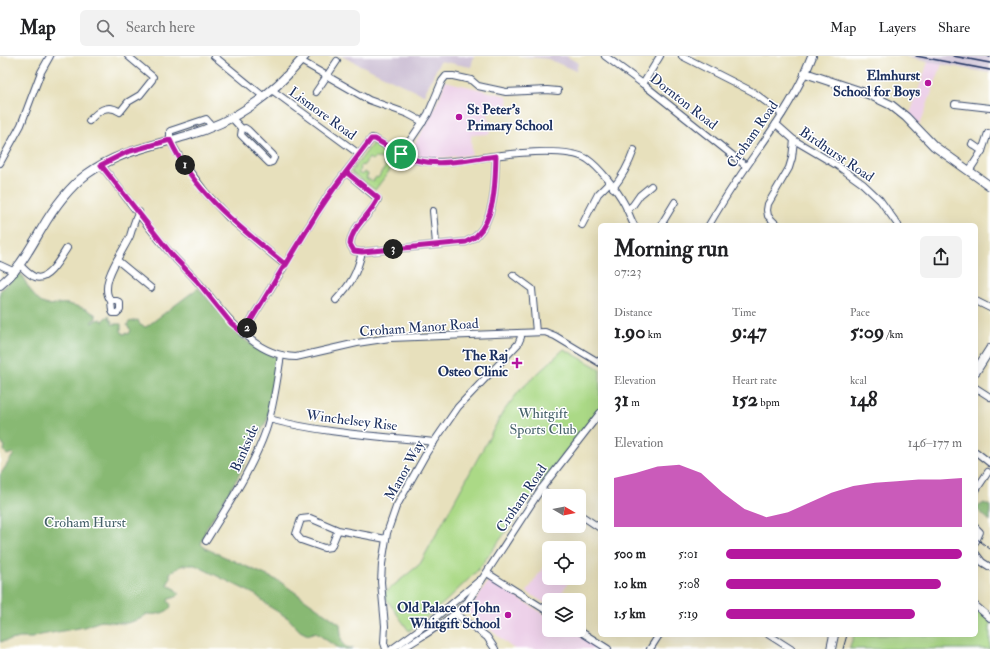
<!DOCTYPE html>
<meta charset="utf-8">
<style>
body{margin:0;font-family:"IM FELL Double Pica",serif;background:#f2f2f2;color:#202124;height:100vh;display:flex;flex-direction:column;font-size:15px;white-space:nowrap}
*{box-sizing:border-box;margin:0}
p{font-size:13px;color:#757577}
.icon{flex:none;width:22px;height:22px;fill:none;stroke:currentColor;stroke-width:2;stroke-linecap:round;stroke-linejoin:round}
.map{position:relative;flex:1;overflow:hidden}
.side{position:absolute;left:598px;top:167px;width:380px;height:414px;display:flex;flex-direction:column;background:#fff;border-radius:6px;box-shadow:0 4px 16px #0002}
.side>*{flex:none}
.needle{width:26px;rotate:100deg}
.tools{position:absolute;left:542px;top:433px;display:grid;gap:8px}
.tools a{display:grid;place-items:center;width:44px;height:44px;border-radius:6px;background:#fff;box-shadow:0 4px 16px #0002;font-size:20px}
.pin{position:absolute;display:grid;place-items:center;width:34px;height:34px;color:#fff;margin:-17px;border:2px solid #fff;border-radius:50%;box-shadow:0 1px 4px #0007}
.km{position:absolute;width:20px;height:20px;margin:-10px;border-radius:50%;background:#222;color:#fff;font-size:11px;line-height:20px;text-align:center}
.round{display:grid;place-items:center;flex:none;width:42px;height:42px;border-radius:6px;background:#f2f2f2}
.summary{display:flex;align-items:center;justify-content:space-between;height:68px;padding:0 16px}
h1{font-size:22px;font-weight:700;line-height:30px}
.metrics{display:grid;grid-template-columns:repeat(3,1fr);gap:6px;height:68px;padding:4px 16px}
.metrics div{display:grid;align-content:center}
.metrics b{font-size:20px;font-weight:700}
.metrics small{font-size:11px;font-weight:400}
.metrics p{font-size:11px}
.chart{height:112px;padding:8px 16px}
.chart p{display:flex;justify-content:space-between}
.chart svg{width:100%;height:72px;margin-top:4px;fill:#b5179e;opacity:.7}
ul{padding:0 16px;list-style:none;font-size:13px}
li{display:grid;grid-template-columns:64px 48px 1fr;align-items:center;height:30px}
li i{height:10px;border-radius:5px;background:#b5179e}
header{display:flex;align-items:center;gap:24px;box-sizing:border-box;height:56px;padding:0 20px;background:#fff;border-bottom:1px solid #e0e0e0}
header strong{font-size:19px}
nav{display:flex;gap:22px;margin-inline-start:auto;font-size:14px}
.search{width:280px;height:36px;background:#f2f2f2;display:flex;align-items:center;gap:10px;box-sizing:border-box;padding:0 14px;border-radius:6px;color:#757577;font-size:15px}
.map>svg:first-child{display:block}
</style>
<header>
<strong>Map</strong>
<div class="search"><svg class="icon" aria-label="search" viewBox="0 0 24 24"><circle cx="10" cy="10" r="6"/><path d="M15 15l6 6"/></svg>Search here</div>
<nav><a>Map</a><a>Layers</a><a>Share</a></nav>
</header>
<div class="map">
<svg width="990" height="593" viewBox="0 0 990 593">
<rect width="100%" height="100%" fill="#fff"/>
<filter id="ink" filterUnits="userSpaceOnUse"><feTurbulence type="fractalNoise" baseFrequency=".025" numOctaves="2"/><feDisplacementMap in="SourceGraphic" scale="8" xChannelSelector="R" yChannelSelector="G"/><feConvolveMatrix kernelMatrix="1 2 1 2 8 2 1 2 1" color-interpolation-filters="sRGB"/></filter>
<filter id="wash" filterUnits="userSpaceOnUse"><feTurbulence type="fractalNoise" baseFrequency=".012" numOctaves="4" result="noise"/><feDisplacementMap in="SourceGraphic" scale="16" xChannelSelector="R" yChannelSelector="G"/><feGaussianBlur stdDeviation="0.9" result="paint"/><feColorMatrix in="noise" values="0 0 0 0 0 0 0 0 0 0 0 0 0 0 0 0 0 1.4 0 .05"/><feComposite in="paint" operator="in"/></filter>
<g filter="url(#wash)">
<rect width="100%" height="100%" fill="#e7e0bc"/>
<g fill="#edd1e9">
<path d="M928 6 942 8 920 69 910 58Z"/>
<path d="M445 25 507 40 509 54 488 55 490 78 471 79 472 99 440 102 425 101 408 98 429 64 440 40Z"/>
<path d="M549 502V522H571L557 544H549V550L527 536Z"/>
<path d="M489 524 549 561V574H571L603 593H515L511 591 485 569 468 557Z"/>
</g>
<g fill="#ccbfd4">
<path d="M341 0H474L471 11 440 5 424 39Z"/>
<path d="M518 0H566L578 7 576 15 548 3Z"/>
<path d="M903 0H990V17L928 6Z"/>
</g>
<g fill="#abd986" stroke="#638472" fill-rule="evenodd">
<path d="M373 87 399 102 375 134 351 116ZM375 101 377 103 378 102 383 103V105L385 106 383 108 386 110 378 122 376 121 373 125 366 122 368 118 364 116 362 119 358 117 361 113 359 112 361 109 363 110 369 102 372 104Z"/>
<path d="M564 293 600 313V352L593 362 564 397 477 515 446 545 409 575 383 538 420 508 503 356 520 334Z"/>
<path d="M976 554 990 565V593H849L854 579H976Z"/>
</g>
<g fill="#88b973" stroke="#527468">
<path d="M18 217 21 218C26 227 31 237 38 244 47 253 58 246 68 248 80 251 86 252 96 259V262L91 266 92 267 96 264 101 263 103 266 105 262 109 260 110 264 112 265V268H121V275L124 279 125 277 129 278 131 274 127 270 129 266 138 264 140 269 146 271 198 232 242 282 256 292 278 302 273 337 267 364 249 397 238 421 206 473 201 488 203 490 207 493 279 525 340 568 342 587 346 591 352 592V593H339L315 576 308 579 300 575 288 562 270 551 256 539 195 509H183L170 517V523L167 529 174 532 179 538 176 541 169 543 168 545 171 549 170 553C162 558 156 559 147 558L140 563 127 567H120L101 565 84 571 41 579 32 582H20L0 586V419L14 398 13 397 7 399 4 394 5 390 0 386V235L8 228Z"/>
<path d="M984 447 990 450V465L976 452Z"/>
</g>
</g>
<g filter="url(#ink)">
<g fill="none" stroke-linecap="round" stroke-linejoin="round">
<defs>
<g id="minor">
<path d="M214 0 264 41"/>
<path d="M605 0 643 28 746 110"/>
<path d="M682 0 753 36 782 58"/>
<path d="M301 5 369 44 408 58 423 66"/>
<path d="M643 28 660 0"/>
<path d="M272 34 359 98"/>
<path d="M316 36 337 5"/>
<path d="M955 48 990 52"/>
<path d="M231 61 242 73"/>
<path d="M89 65C98 55 107 47 120 56L128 46 140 39 152 24 153 21 128 0"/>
<path d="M776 68 794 84 838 110 863 128 880 144 898 169"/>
<path d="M212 70 206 63 170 75V84L172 88 182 105 205 136 229 162 285 209"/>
<path d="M245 72 248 74 273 99 274 102 272 106 269 107 241 79 242 73Z"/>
<path d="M972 88 982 95"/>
<path d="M401 98 428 58 442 25 446 20H453L471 24 478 30 506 36 547 34 558 35"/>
<path d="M0 107 21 69 41 16 50 0"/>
<path d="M101 109C125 139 148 172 173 200 180 208 189 216 196 224 224 255 250 300 296 301L357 287 390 282 545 276 555 280 600 307"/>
<path d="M969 115 982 95 988 77"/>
<path d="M346 116 378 143C371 159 352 170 350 188L354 195 362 196 466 186C469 184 474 182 476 180 496 161 495 125 496 100"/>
<path d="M613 132C623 120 629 108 634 94"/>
<path d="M627 154 633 149 640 139 651 130"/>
<path d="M433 155 436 188"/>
<path d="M582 169 598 138 609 127"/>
<path d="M661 169 675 146"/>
<path d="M709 169C719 152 729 135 740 120 763 86 788 54 805 17"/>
<path d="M777 169 768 160 767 154 768 148 789 112 792 102 794 84"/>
<path d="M117 204 151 232"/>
<path d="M0 209 15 216"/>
<path d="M20 209C24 213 29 219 35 221 48 226 61 201 67 192"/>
<path d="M513 219 532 233 536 276"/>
<path d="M336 244C351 228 357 217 362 196"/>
<path d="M111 245 112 255 113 257H117L120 254V247L117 245H111C97 228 123 196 130 180 133 171 134 164 139 156"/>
<path d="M976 245 990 252"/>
<path d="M243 277 327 141 372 82 375 83C387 90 399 99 412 103 435 109 456 105 479 102 504 98 565 90 587 103 599 111 617 134 624 147 628 154 630 162 634 169"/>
<path d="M976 332 990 341"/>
<path d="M269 363C322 377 379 380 434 386"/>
<path d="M976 396 990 407"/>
<path d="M541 433 551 440"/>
<path d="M976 434 988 416"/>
<path d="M579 458 600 472"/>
<path d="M976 472 980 476 976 485"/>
<path d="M338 474 310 462 301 463 296 478 301 484 324 492 331 491 338 474 386 483"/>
<path d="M206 485C227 450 252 414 266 374 274 350 277 324 281 299"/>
<path d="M976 498 982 506 990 511"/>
<path d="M487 517 549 556"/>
<path d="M976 550 990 562"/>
<path d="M456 558 487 581 495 593"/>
<path d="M578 574 608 593"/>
<path d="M769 579 791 593"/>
<path d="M386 593 384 587 385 570 381 526 382 508 387 477 396 451 427 396 458 351 518 288 521 281 520 277"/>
<path d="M392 593 435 562 480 524"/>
<path d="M402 593C425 578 450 565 468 545L541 433 600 357"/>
<path d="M650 593 659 579"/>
</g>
<g id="major">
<path d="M812 0 805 17 868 38 891 49 906 61 934 90 990 130"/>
<path d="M0 229C19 214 29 194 41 174 53 153 68 132 87 118 117 96 152 90 186 80 237 65 271 40 305 0"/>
<path d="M976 315 990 293"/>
<path d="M831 593 834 579"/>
</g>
</defs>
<use href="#minor" stroke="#3a4a6c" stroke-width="8"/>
<use href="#major" stroke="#3a4a6c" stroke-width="10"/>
<use href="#minor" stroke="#fff" stroke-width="6"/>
<use href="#major" stroke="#fff" stroke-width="8"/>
<g stroke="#1b2f5e" stroke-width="1">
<path d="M976 482 990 493"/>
<path d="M843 593 847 579"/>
</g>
<g stroke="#1b2f5e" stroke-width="1.5">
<path d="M916 0 990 14"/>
<path d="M953 0 990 7"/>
<path d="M988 0 990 1"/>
</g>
</g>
</g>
<g fill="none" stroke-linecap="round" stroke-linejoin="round" filter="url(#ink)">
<defs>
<path id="route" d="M401 98 375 83H371L327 141 286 209C242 173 194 137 170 84L127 96 101 109 172 199 197 225 231 267 243 277C277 223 308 167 346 116L378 142C371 159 352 170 350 188L354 195 362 196 466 186C469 184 474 182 476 180 496 161 495 125 496 100 466 104 429 114 401 98"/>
</defs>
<use href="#route" stroke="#fff" stroke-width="8"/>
<use href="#route" stroke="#b5179e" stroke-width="5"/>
</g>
<g fill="#b5179e" stroke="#fff" stroke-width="1.5">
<circle cx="928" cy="27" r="4"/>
<circle cx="459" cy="61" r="4"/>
<path d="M515 301h4v4h4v4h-4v4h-4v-4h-4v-4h4z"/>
<circle cx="508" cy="559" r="4"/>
</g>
<g text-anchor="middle" stroke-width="3" stroke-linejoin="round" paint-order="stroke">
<g font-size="14" font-weight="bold" fill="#1b2f5e" stroke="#fff" text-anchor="end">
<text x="920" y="24">Elmhurst<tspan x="920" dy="16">School for Boys</tspan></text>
<text x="467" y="58" text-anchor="start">St Peter's<tspan x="467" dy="16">Primary School</tspan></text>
<text x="508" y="304">The Raj<tspan x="508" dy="16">Osteo Clinic</tspan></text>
<text x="500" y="556">Old Palace of John<tspan x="500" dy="16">Whitgift School</tspan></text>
</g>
<g font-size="14" fill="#1b2f5e" stroke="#fff">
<text transform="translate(684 45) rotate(38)" y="5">Dornton Road</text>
<text transform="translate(323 57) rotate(36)" y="5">Lismore Road</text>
<text transform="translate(752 78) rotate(-55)" y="5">Croham Road</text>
<text transform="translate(837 98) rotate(34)" y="5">Birdhurst Road</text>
<text transform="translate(419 271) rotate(-4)" y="5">Croham Manor Road</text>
<text transform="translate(352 364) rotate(7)" y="5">Winchelsey Rise</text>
<text transform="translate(244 392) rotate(-66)" y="5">Bankside</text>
<text transform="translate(404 414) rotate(-61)" y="5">Manor Way</text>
<text transform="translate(521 442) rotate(-56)" y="5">Croham Road</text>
</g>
<g font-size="14" fill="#46626a" stroke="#fff">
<text x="543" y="362">Whitgift<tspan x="543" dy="16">Sports Club</tspan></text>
<text x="85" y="471">Croham Hurst</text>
</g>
</g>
</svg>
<div class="tools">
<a><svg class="needle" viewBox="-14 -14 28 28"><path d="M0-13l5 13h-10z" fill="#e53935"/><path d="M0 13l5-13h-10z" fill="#757577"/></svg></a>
<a><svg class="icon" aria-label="locate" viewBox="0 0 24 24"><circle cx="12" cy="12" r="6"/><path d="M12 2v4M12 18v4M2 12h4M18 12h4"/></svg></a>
<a><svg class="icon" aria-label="layers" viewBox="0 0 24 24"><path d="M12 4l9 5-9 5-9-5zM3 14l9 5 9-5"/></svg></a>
</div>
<div class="pin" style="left:401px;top:98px;background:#1e9e55"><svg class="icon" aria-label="arrive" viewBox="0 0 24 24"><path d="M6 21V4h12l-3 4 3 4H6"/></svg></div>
<b class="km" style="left:185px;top:109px">1</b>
<b class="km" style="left:247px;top:272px">2</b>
<b class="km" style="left:393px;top:193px">3</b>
<section class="side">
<div class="summary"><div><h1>Morning run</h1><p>07:23</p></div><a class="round"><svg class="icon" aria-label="share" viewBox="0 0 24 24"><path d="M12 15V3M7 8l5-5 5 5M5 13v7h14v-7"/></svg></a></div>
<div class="metrics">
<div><p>Distance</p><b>1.90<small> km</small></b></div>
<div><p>Time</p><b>9:47</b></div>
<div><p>Pace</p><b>5:09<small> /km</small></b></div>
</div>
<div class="metrics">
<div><p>Elevation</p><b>31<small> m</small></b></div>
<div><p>Heart rate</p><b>152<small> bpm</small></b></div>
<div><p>kcal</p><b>148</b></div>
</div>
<div class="chart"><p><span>Elevation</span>146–177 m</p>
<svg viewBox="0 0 160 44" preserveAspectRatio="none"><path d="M0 44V14L10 11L20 7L30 6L40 11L50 23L60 33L70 38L80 35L90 29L100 23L110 19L120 17L130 16L140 15L150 15L160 14V44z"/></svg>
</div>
<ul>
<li><b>500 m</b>5:01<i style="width:100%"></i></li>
<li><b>1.0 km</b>5:08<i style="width:91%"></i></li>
<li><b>1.5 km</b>5:19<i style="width:80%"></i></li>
</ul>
</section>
</div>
